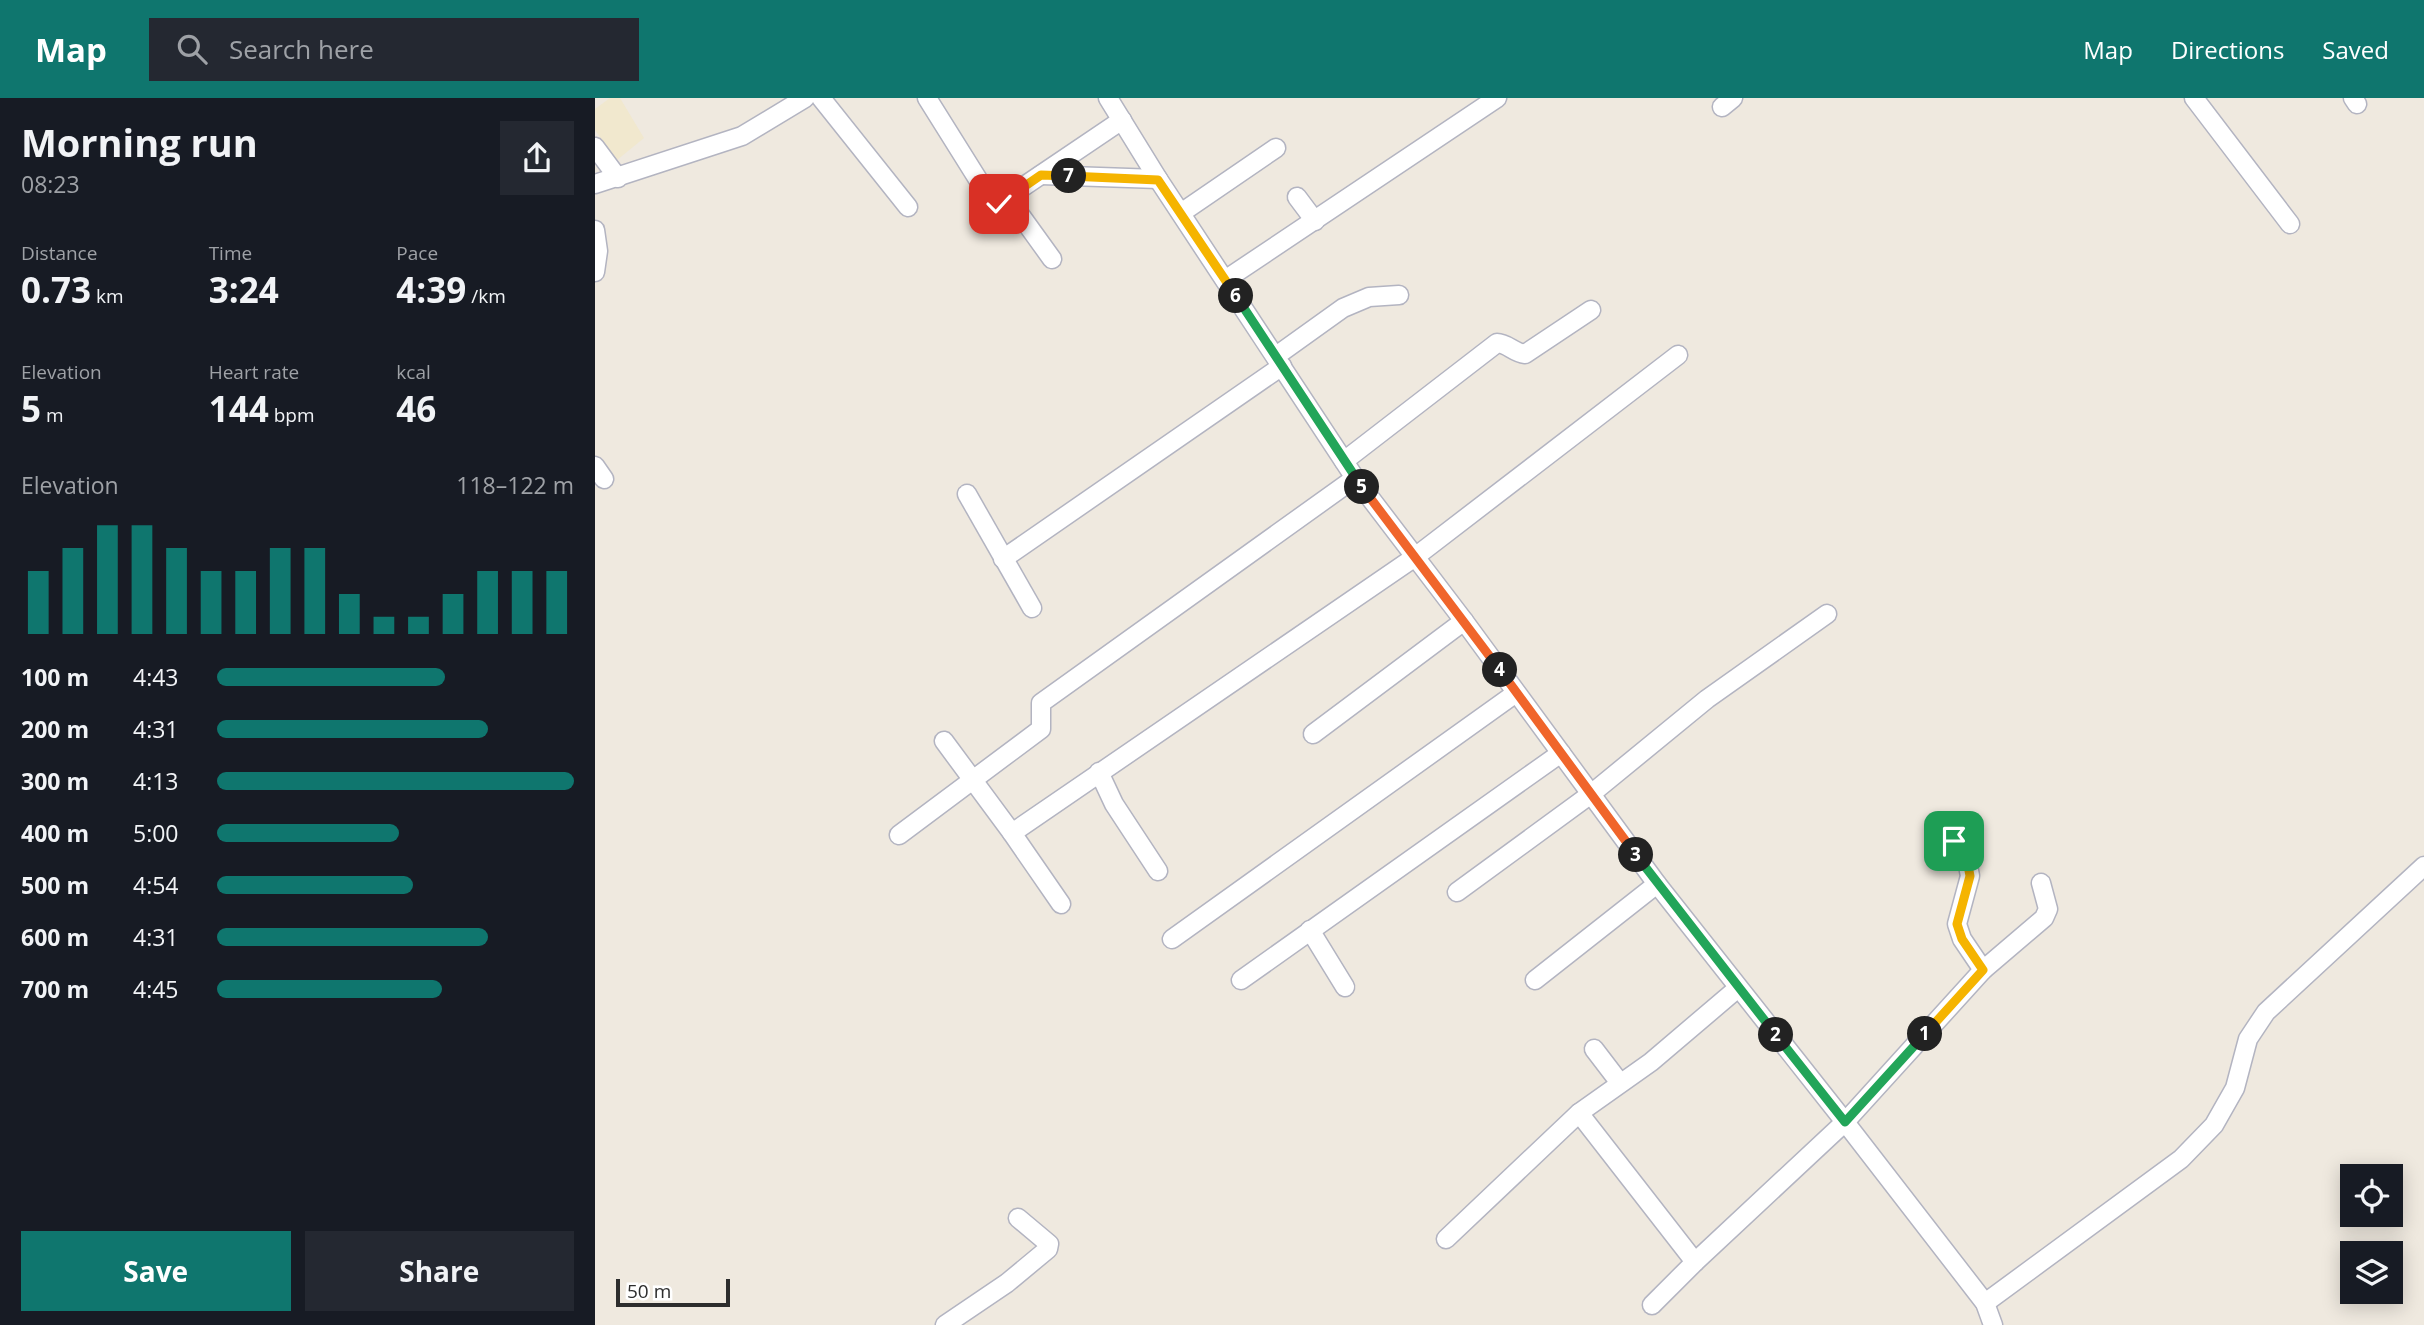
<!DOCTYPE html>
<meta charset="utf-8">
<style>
body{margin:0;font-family:"Open Sans",sans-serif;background:#242831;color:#f1f3f6;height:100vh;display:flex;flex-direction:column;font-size:26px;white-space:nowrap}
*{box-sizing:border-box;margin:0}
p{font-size:23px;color:#9ea1a6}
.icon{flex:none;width:38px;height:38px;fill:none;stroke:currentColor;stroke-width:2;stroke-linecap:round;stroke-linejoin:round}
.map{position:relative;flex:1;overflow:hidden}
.details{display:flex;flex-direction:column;background:#171b24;width:595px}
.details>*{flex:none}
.controls{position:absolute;left:1745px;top:1066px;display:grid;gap:14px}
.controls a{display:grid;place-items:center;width:63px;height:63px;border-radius:0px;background:#171b24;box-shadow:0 4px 18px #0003;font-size:35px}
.scale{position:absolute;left:21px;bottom:18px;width:114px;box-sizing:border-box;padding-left:7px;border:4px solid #2d2d2d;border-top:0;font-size:19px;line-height:24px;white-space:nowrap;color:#2d2d2d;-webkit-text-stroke:5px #fff;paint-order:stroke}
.pin{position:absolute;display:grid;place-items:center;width:60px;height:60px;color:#fff;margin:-30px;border-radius:14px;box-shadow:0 4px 10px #0006}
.km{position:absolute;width:35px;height:35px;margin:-18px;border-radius:50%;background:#222;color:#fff;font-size:19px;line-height:35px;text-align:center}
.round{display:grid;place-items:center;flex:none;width:74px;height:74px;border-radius:0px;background:#242831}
.summary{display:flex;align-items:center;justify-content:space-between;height:119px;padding:0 21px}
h1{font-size:38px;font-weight:700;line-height:52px}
.stats{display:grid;grid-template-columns:repeat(3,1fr);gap:10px;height:119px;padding:7px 21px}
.stats div{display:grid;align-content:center}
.stats b{font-size:35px;font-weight:700}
.stats small{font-size:19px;font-weight:400}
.stats p{font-size:19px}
.chart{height:196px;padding:14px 21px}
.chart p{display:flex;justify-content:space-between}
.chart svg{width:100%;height:126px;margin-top:7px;stroke:#0f766e;stroke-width:6}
.cta{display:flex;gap:14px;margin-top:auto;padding:14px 21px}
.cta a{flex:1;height:80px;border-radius:0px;background:#0f766e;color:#fff;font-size:28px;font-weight:700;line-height:80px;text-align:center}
.cta a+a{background:#242831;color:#f1f3f6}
ul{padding:0 21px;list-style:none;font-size:23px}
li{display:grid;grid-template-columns:112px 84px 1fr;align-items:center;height:52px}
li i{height:18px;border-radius:9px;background:#0f766e}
header{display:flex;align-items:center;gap:42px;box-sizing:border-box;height:98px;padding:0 35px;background:#0f766e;color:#fff}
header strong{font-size:33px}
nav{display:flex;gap:38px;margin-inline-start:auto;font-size:24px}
.search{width:490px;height:63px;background:#242831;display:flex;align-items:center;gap:18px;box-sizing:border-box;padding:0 24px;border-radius:0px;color:#9ea1a6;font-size:26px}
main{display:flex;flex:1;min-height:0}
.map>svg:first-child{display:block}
</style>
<header>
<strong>Map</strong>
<div class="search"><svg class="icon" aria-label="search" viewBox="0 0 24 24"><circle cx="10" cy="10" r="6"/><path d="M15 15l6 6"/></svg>Search here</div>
<nav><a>Map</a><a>Directions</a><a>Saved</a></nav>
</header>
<main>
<section class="details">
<div class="summary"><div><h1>Morning run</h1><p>08:23</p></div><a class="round"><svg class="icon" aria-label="share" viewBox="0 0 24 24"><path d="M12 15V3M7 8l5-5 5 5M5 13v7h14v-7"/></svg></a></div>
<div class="stats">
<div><p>Distance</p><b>0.73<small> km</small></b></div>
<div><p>Time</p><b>3:24</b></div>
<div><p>Pace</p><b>4:39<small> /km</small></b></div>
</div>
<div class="stats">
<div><p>Elevation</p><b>5<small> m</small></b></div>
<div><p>Heart rate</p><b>144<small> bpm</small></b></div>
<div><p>kcal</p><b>46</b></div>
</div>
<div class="chart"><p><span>Elevation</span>118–122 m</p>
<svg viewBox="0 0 160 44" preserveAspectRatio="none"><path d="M5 44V22M15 44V14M25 44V6M35 44V6M45 44V14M55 44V22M65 44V22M75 44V14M85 44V14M95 44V30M105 44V38M115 44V38M125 44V30M135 44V22M145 44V22M155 44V22"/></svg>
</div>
<ul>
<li><b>100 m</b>4:43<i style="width:64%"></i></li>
<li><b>200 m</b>4:31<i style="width:76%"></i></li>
<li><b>300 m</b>4:13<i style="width:100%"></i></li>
<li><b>400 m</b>5:00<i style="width:51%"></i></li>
<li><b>500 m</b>4:54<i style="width:55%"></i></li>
<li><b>600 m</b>4:31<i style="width:76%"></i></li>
<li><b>700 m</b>4:45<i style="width:63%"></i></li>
</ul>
<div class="cta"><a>Save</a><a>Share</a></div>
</section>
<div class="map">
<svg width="1829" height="1227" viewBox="0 0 1829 1227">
<rect width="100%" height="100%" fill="#efe9df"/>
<path fill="#f1e8ce" d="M15 0H25L49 40 22 62 0 32V11Z"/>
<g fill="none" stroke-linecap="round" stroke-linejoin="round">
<defs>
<g id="minor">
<path d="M226 0 313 109"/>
<path d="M332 0 394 99 404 105 527 22"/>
<path d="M513 0 563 81 760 380 869 523 1062 786 1250 1024 1390 1205 1398 1227"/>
<path d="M1599 0 1695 126"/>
<path d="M1758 0 1762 6"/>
<path d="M1127 9 1138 0"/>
<path d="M0 49 23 80"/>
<path d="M446 77 563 81"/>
<path d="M0 86 147 38 210 0"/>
<path d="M702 99 720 123"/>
<path d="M413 100 457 161"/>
<path d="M586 115 681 50"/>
<path d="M0 132 3 153 0 174"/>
<path d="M630 182 902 0"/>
<path d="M681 258 748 210 774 199 804 197"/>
<path d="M749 363 902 245C912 245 919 255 930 256L996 212"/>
<path d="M0 368 9 381"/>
<path d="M372 396 437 510"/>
<path d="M408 461 687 268"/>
<path d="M718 636 869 523"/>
<path d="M349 643 417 735"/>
<path d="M504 674 519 706 563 773"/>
<path d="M304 737 446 631V605L760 380"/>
<path d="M1359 743 1372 762 1375 778 1362 826 1367 841 1388 872"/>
<path d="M862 794 996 696 1112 601 1232 516"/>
<path d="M466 806 417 735 820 459 1083 257"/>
<path d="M715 832 750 889"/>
<path d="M577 841 921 595"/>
<path d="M646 882 966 655"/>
<path d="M940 882 1062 786"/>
<path d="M999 951 1025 985"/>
<path d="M984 1015 1100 1164 1250 1024 1388 872 1449 820 1453 811 1446 785"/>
<path d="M851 1141 984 1015 1056 964 1143 890"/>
<path d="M1390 1205 1586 1061 1619 1027 1640 990 1653 941 1671 914 1829 768"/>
<path d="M1057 1207 1100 1164"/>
<path d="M350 1227 412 1185 453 1151 454 1146 423 1120"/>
</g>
</defs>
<use href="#minor" stroke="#b3b4c1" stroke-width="21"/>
<use href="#minor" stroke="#fff" stroke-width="18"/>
</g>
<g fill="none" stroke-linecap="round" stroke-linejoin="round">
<defs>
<path id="split-1" d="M1330 936 1388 872 1367 841 1362 826 1375 778 1372 762 1359 743"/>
<path id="split-2" d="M1181 937 1250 1024 1330 936"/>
<path id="split-3" d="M1041 757 1181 937"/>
<path id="split-4" d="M905 572 1041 757"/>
<path id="split-5" d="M767 389 905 572"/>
<path id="split-6" d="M641 198 767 389"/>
<path id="split-7" d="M474 78 563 82 641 198"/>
<path id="split-8" d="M404 106 446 77 474 78"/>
</defs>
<use href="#split-1" stroke="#fff" stroke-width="14"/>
<use href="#split-2" stroke="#fff" stroke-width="14"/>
<use href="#split-3" stroke="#fff" stroke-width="14"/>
<use href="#split-4" stroke="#fff" stroke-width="14"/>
<use href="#split-5" stroke="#fff" stroke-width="14"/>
<use href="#split-6" stroke="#fff" stroke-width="14"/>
<use href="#split-7" stroke="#fff" stroke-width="14"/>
<use href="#split-8" stroke="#fff" stroke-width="14"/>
<use href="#split-1" stroke="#f5b400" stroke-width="9"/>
<use href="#split-2" stroke="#22a559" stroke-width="9"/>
<use href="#split-3" stroke="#22a559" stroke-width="9"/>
<use href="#split-4" stroke="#f0652b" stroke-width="9"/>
<use href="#split-5" stroke="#f0652b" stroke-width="9"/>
<use href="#split-6" stroke="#22a559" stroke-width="9"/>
<use href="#split-7" stroke="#f5b400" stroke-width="9"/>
<use href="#split-8" stroke="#f5b400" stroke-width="9"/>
</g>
</svg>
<div class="controls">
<a><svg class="icon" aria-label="locate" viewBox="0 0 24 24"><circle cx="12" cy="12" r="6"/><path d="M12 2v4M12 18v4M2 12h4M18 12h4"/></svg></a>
<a><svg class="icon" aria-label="layers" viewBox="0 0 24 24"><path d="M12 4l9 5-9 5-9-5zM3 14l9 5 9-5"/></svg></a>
</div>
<div class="scale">50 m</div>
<div class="pin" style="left:1359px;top:743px;background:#1e9e55"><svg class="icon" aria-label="arrive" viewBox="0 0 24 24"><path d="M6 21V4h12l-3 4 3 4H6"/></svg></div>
<div class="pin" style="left:404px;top:106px;background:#d93025"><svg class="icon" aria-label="check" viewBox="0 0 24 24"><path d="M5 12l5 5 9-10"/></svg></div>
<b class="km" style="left:1330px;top:936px">1</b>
<b class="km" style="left:1181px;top:937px">2</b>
<b class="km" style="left:1041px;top:757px">3</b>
<b class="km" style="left:905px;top:572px">4</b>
<b class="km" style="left:767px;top:389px">5</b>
<b class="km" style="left:641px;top:198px">6</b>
<b class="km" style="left:474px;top:78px">7</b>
</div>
</main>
